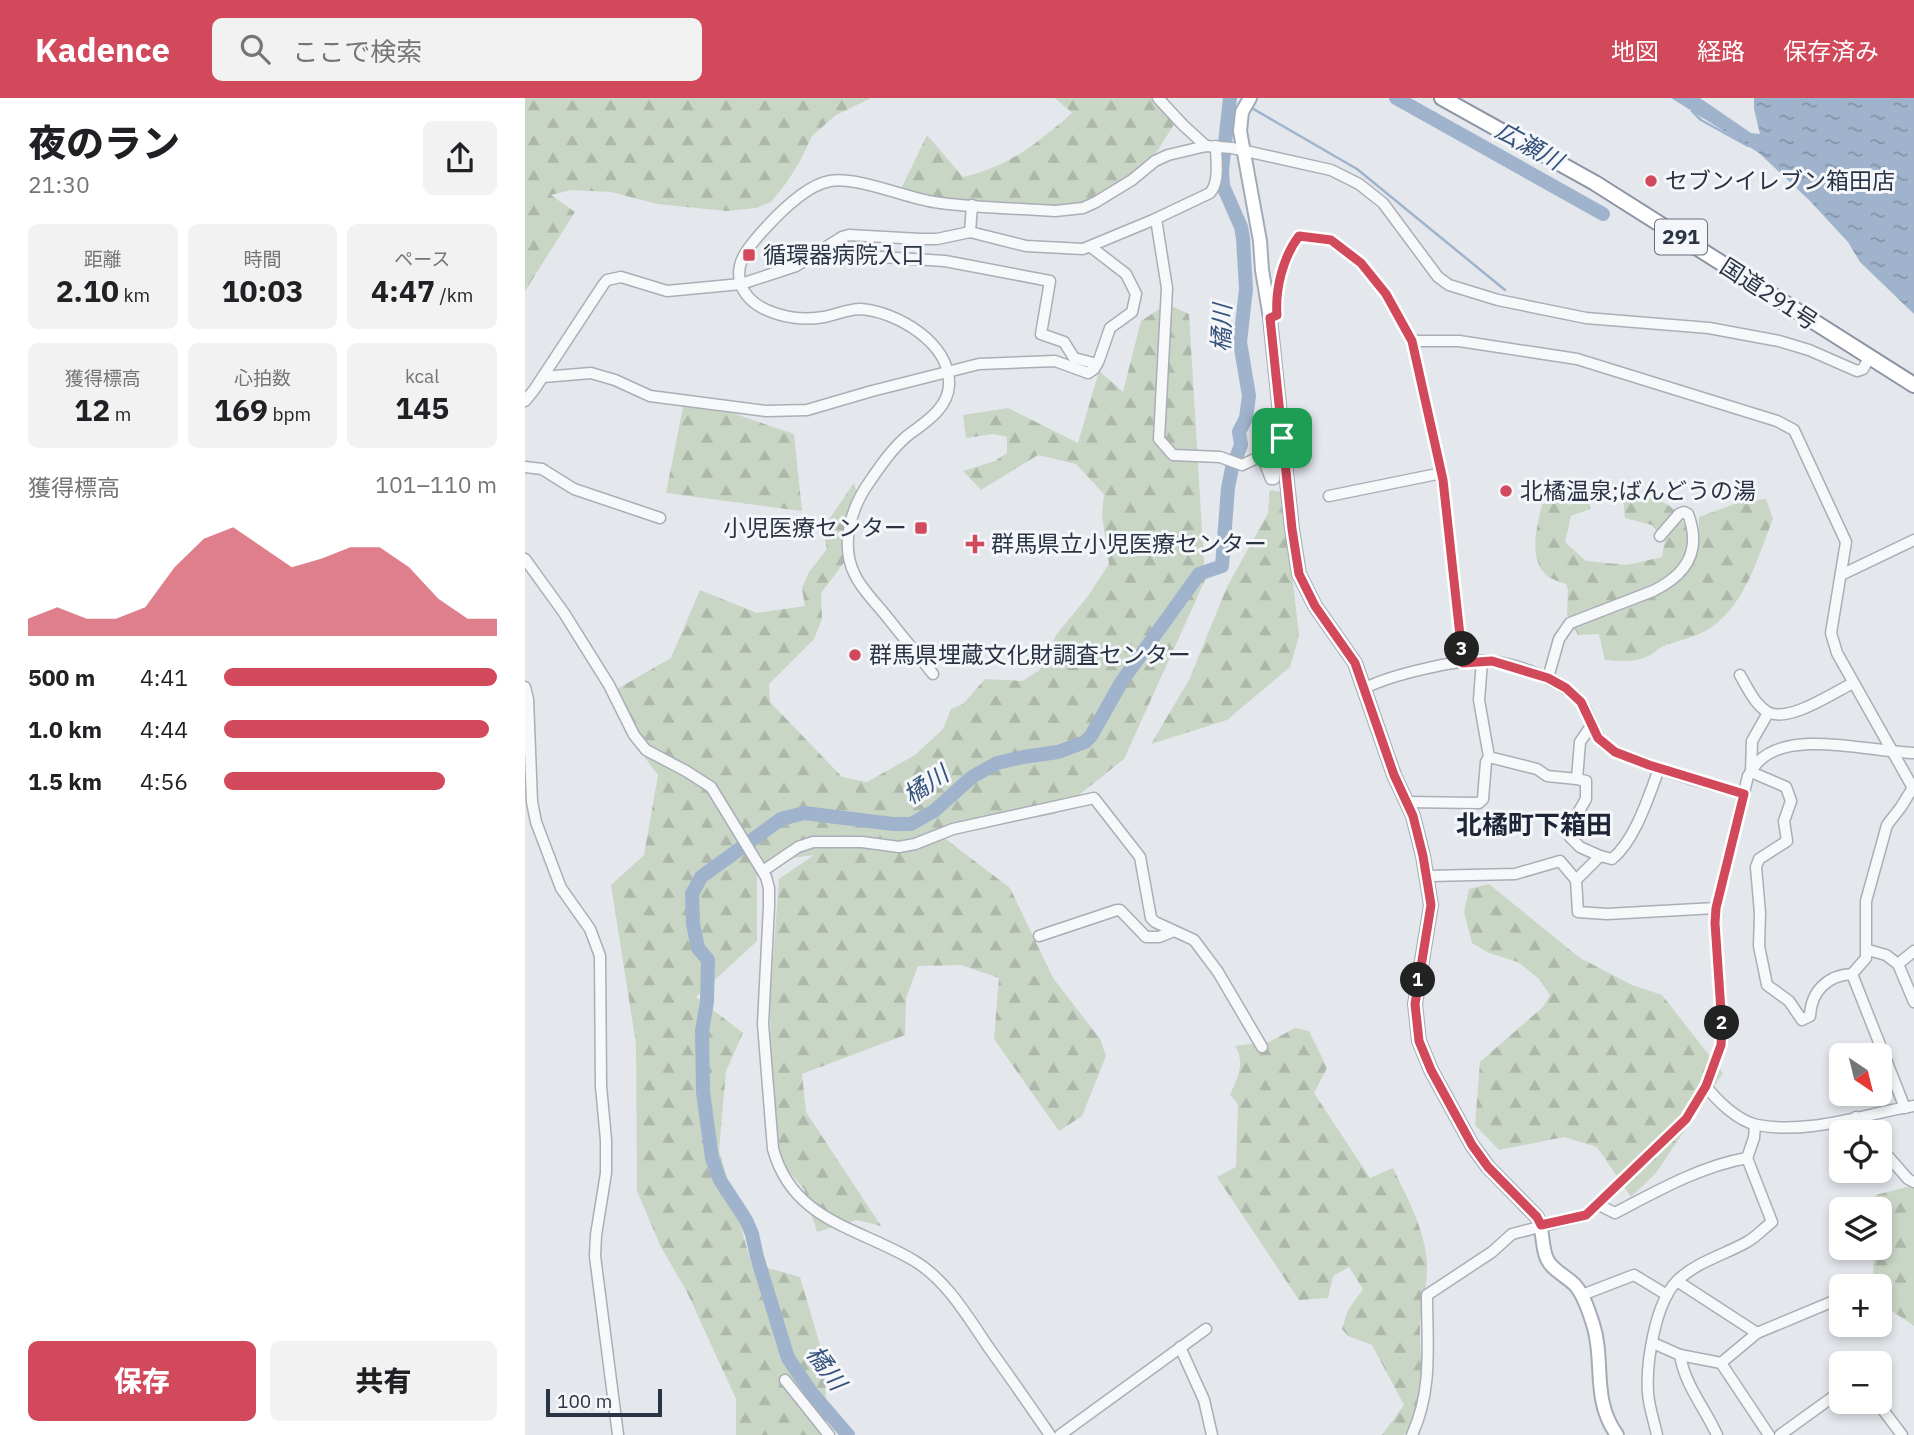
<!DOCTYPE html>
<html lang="ja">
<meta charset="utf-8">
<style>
body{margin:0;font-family:"IBM Plex Sans","Noto Sans JP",sans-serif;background:#f2f2f2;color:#202124;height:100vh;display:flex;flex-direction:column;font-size:26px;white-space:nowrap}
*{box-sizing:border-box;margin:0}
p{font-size:23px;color:#757577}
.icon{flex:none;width:38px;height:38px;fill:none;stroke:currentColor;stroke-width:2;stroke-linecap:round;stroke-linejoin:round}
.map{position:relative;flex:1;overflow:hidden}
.panel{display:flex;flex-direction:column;background:#fff;width:525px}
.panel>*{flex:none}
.needle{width:46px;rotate:145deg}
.fabs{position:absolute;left:1304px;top:945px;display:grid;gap:14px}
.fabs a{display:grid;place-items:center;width:63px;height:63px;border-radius:10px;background:#fff;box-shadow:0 4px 10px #0003;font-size:35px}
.scale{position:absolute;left:21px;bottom:18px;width:116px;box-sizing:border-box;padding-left:7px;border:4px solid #2b3445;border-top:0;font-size:19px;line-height:24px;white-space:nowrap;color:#2b3445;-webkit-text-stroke:5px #f4f6f9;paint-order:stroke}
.pin{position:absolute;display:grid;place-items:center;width:60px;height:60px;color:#fff;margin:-30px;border-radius:14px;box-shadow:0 4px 10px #0006}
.km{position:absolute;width:35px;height:35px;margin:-18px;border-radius:50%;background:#222;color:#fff;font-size:19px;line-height:35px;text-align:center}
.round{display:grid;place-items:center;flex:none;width:74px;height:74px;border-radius:10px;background:#f2f2f2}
.headline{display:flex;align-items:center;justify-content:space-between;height:119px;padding:0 28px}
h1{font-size:38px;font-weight:800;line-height:52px}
.metrics{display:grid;grid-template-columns:repeat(3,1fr);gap:10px;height:119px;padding:7px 28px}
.metrics div{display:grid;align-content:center;border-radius:10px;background:#f2f2f2;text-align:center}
.metrics b{font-size:30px;font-weight:800}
.metrics small{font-size:19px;font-weight:400}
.metrics p{font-size:19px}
.chart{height:196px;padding:14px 28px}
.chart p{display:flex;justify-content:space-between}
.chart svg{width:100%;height:126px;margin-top:7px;fill:#d1495b;opacity:.7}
.cta{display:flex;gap:14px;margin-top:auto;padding:14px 28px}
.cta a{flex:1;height:80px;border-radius:10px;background:#d1495b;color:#fff;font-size:28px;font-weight:800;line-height:80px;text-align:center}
.cta a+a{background:#f2f2f2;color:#202124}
ul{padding:0 28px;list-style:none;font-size:23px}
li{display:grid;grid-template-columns:112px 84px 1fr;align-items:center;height:52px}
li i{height:18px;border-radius:9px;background:#d1495b}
header{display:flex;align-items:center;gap:42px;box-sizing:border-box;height:98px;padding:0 35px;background:#d1495b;color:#fff}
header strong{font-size:33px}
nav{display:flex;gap:38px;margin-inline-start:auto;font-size:24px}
.search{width:490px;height:63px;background:#f2f2f2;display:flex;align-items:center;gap:18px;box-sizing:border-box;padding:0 24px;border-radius:10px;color:#757577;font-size:26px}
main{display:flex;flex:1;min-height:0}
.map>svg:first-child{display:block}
</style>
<header>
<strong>Kadence</strong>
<div class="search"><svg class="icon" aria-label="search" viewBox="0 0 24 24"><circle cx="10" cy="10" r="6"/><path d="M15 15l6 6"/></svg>ここで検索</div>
<nav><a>地図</a><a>経路</a><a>保存済み</a></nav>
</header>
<main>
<section class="panel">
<div class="headline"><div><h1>夜のラン</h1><p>21:30</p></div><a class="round"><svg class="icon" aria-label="share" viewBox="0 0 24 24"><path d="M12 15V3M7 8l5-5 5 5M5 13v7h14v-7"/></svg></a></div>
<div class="metrics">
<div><p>距離</p><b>2.10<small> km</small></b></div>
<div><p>時間</p><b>10:03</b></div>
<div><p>ペース</p><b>4:47<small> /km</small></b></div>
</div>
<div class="metrics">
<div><p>獲得標高</p><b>12<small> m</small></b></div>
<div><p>心拍数</p><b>169<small> bpm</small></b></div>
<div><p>kcal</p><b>145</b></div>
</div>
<div class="chart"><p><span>獲得標高</span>101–110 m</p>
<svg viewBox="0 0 160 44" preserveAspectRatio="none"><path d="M0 44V38L10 34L20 38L30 38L40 34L50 20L60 10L70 6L80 13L90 20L100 17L110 13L120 13L130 20L140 31L150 38L160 38V44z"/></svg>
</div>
<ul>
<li><b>500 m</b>4:41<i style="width:100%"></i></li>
<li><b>1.0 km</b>4:44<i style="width:97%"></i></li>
<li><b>1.5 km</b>4:56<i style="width:81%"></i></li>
</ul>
<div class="cta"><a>保存</a><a>共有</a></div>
</section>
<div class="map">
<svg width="1389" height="1337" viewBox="0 0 1389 1337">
<defs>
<pattern id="forest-firs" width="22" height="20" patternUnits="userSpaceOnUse" patternTransform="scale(1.75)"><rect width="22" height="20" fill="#c9d6c5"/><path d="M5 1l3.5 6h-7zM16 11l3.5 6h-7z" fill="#adb8ab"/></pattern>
<pattern id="water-ripples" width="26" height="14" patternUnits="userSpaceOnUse" patternTransform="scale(1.75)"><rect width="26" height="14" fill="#9fb4cc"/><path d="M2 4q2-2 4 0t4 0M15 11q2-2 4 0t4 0" fill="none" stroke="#8293a7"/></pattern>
</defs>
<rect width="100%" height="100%" fill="#e4e7ec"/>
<g fill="url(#forest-firs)">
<path d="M0 0H346L311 17 287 38 274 65 262 84 246 104 231 110 201 113 132 106 86 94 46 92 26 97 50 114 0 193Z"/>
<path d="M530 0H628L650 25 629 58 603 80 557 106 529 109 446 104 374 95 402 37 438 79C483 69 513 45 547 15Z"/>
<path d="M642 206 664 216 680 482 599 661 530 716 399 740 418 739 485 790 528 880 575 941 581 958 557 1018 534 1033 469 941 474 880 436 867 393 868 381 900 380 937 277 976 281 1014 356 1128 332 1122 292 1134 279 1091 258 1067 246 1007 245 901 254 781 289 757 232 765V843L171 899 218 935 201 973 194 1052 226 1165 275 1179 300 1264 301 1327 298 1337H211V1301L162 1194 136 1149 112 1093 111 946 86 787 119 757 133 677C112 651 98 625 87 594L146 560 175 492 232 515 280 508 277 490 284 474 302 451 298 430 329 385 332 396 323 415 319 432 321 462 296 495 297 521 289 541 244 586 245 604 317 679 342 684 390 657 418 631 426 611 438 606 460 581 497 583 515 572 531 537 563 498 584 466 577 417 579 396 551 366 513 357 456 392 438 373 470 363 482 355V339L469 336 441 340 438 317 483 310 553 345 574 273 598 294 616 223Z"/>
<path d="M160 299 269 336 277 413 141 395Z"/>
<path d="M745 392 758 394 774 538 765 569 702 622 626 646 664 582 702 489 743 415Z"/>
<path d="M1050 397 1065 399V411L1046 418 1040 444 1061 463 1102 467 1137 459 1140 442 1127 427 1100 420 1098 400C1131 395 1156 406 1164 441L1174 437V419L1212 405 1241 401 1248 421C1233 458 1221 505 1187 529 1171 540 1153 542 1136 549 1132 552 1128 556 1123 558 1109 565 1094 563 1080 562L1074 536 1053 537 1042 517 1043 492 1041 486C1035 484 1025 481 1021 477 1003 459 1012 429 1017 407L1030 399Z"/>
<path d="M964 786 1055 860 1107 887 1137 897 1198 975 1131 1075 1106 1099 1072 1049 1039 1039 974 1052 950 1027 955 964 1018 909 1025 897 1013 880 993 864 964 855 947 845 939 814 944 791Z"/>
<path d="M770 930 784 933 802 970 789 995 845 1080 868 1070C882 1100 900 1131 902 1165 903 1186 896 1208 895 1229 894 1272 907 1298 879 1337H857L879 1307 847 1247 823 1238 817 1231 823 1212 838 1191 824 1169 808 1178 803 1200 774 1202 692 1079 711 1069 713 1006 705 997C712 981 721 965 710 948L744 944Z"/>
<path d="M1389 1087V1228C1374 1216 1355 1211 1354 1188H1349L1348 1186 1349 1150H1354V1111H1350L1351 1097Z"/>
</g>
<path fill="url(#water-ripples)" d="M1146 0H1175L1226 35 1235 36 1229 11V0H1389V216L1335 164 1323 144 1284 102 1234 55Z"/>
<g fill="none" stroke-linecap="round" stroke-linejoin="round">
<g stroke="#9fb4cc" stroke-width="2.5">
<path d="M725 9 832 71 980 192"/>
<path d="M1167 13 1176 22 1223 48"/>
</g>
<g stroke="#9fb4cc" stroke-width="14">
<path d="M871 0 1078 116"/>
<path d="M323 1337 286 1294 263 1260 232 1159 227 1136 221 1122 195 1082 187 1060 178 994 177 933 182 904 183 862 173 850 168 826 167 796 176 779 256 721 279 715 368 726H386L409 713 447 679 472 665 498 659 533 654 560 644 566 638 597 583 674 476 697 468 703 390 707 370 716 347 714 334 721 320 724 298 715 244 721 191 718 140 716 129 698 88 697 72 705 0"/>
</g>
<defs>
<g id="minor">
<path d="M633 0 658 27 681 48"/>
<path d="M631 121 642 190 634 341 648 357 695 359 717 367 732 360 739 363 746 381H749V347L757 340"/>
<path d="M445 134 447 107"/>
<path d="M291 155 420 163 525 183 516 236 539 244 549 260 572 266"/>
<path d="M745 220 752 217C750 191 758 159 774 138L806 142 836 165 861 196 887 243 918 382 938 565"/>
<path d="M887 243H934L1052 261 1252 323 1269 332 1321 444 1306 535 1312 555 1388 690"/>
<path d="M18 279 66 275 90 282 125 298 241 313 282 312 347 293 454 266 530 263 563 275 569 271 574 262 585 230 607 214 611 196 601 176 566 149"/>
<path d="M0 303 9 292 78 187 82 182 96 179 142 193 216 186 271 168 317 139 324 137 395 141H412L445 134 501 148 558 151 628 122 685 95C695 84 691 62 691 48"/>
<path d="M0 369 17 371 49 391 135 420"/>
<path d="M804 398 917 375"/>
<path d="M0 461 39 515 84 587 109 637 121 652 161 673 186 689 241 779 244 790V808L238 926 248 1051C268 1123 332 1129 388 1162 421 1181 443 1219 464 1250 485 1279 505 1308 525 1337"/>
<path d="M1316 477 1389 442"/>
<path d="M957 563 954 602 964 659 1012 671 1022 678 1052 681 1055 644 1066 628"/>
<path d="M408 576C393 557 377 538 362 519 351 505 337 492 330 477 314 446 327 408 345 383 356 367 367 351 382 338 399 325 423 311 424 287 426 245 371 213 335 211 323 211 311 217 299 219 272 224 227 216 216 187 209 166 222 151 235 136 251 118 280 87 305 83 331 78 381 100 409 104 448 110 490 110 530 113L558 110 571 104 607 82 630 63 643 57 681 48 707 50 806 72 834 86 858 105 913 179 924 187 973 202 1061 220 1184 230 1254 243 1284 252 1332 273 1338 271 1344 260"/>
<path d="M1215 577C1222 589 1229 605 1241 613 1261 627 1308 595 1328 585"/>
<path d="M1023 580 1034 541 1045 525 1128 493C1161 477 1177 453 1163 416L1159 414 1154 416 1135 438"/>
<path d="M0 589 3 601 7 704 11 724 36 790 65 831 75 858 76 988 81 1042V1075L71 1137 70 1158 93 1337"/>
<path d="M840 590C866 577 935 560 964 563 990 565 1034 582 1052 600 1067 614 1065 636 1083 649 1091 655 1102 659 1112 662 1146 676 1183 686 1219 696"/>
<path d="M1243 615 1227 643 1226 674 1261 689 1266 703 1259 723 1262 743 1234 761 1231 769 1235 815 1234 848 1242 887 1264 903 1277 922 1285 918C1286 893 1303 877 1327 876L1341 860V803L1362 727 1376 709 1389 688"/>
<path d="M1052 681 1061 683V701L1046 727 1045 739 1055 749 1075 758"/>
<path d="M882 704 954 705 958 701 961 664 964 659"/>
<path d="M238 773 273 749 288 744H337L374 749 390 746 428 731 569 700 615 759 626 820 630 824 669 842 693 874 737 949"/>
<path d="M904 778 990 776 1035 763 1051 782 1053 814 1082 816 1191 810"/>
<path d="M1051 782 1075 758 1087 761C1110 743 1124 697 1134 671"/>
<path d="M514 838 592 812H595L621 839H634L649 833"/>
<path d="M1343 852 1361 857 1373 866"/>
<path d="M1389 853 1373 866 1389 904"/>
<path d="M1327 876 1380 1010"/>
<path d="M1181 988C1192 1003 1213 1023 1232 1027 1284 1037 1339 1016 1389 1008"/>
<path d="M1331 1019 1343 1034"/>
<path d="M1354 1048 1383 1081 1389 1084"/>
<path d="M1072 1106 1090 1115C1132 1093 1176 1068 1222 1060L1229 1040 1230 1027"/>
<path d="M1152 1183 1232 1235"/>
<path d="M1057 1197 1109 1177 1142 1197"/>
<path d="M1128 1245 1155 1257 1196 1265 1244 1337"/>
<path d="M655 1249 679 1302 687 1337"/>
<path d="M1155 1257C1160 1288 1180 1310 1192 1337"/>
<path d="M1196 1265 1232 1235 1316 1200"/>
<path d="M260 1282 304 1337"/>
<path d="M1352 1304 1377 1337"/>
<path d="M535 1337 681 1231"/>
<path d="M887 1337C908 1291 902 1247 902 1197L967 1154 987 1136 1061 1117 1161 1021 1181 988 1196 947 1197 928 1190 825 1192 805 1223 678C1226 674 1229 668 1233 664 1265 630 1346 654 1389 655"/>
<path d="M1132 1337C1129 1323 1124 1309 1123 1295 1121 1265 1130 1205 1152 1183 1171 1164 1199 1157 1222 1144 1231 1139 1239 1130 1247 1124L1222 1060"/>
<path d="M1255 1337 1316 1293"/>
</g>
<path id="major" d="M725 0 717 14 715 33 735 143 737 172 745 220 767 431 774 476 790 508 830 565 869 677 888 718 898 758 906 807 890 906 894 943 906 972 947 1047 963 1069 1012 1119C1019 1132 1016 1148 1022 1161 1027 1172 1041 1178 1050 1187 1059 1197 1064 1214 1068 1226 1080 1263 1066 1301 1092 1337"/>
<path id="highway" d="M917 0 1070 85 1389 287"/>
</defs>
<use href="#minor" stroke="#a9aeb7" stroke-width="13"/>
<use href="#major" stroke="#a3abb8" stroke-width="16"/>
<use href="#highway" stroke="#8b94a3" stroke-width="18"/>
<use href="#minor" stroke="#f7f8fa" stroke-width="10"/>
<use href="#major" stroke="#fff" stroke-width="12"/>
<use href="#highway" stroke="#fff" stroke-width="14"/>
</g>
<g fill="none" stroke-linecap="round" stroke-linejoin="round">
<defs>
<path id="route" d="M774 138 806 142 836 165 861 196 887 243 918 382 938 565 967 563 1023 580 1041 590 1056 604 1073 640 1090 654 1124 667 1219 696 1191 810 1190 825 1197 928 1196 947 1181 988 1161 1021 1061 1117 1016 1127 1012 1119 963 1069 947 1047 906 972 894 943 890 906 906 807 898 758 888 718 869 677 830 565 790 508 774 476 767 431 745 220 752 217C750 191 758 159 774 138Z"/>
</defs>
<use href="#route" stroke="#fff" stroke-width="14"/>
<use href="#route" stroke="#d1495b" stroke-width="9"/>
</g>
<g fill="#d1495b" stroke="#f4f6f9" stroke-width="2.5">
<circle cx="1126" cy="83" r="7"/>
<rect x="217" y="150" width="14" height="14" rx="3.5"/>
<circle cx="981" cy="393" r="7"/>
<rect x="389" y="423" width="14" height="14" rx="3.5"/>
<path d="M446.5 435.5h7v7h7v7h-7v7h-7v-7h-7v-7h7z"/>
<circle cx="330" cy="557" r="7"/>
</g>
<g text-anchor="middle" stroke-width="6" stroke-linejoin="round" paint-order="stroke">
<rect fill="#f4f6f9" stroke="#676e7b" stroke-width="2" x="1130" y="121.5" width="52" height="35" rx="5"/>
<g font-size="21" font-weight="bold" fill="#2b3445">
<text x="1156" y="146">291</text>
</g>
<g font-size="23" fill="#2b3445" stroke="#f4f6f9" text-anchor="start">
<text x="1140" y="91">セブンイレブン箱田店</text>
<text x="238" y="165">循環器病院入口</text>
<text x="995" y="401">北橘温泉;ばんどうの湯</text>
<text x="382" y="438" text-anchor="end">小児医療センター</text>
<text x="466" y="454">群馬県立小児医療センター</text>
<text x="344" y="565">群馬県埋蔵文化財調査センター</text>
</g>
<g font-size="23" fill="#2b3445" stroke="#f4f6f9">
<text transform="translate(1244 196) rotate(33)" y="8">国道291号</text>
</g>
<g font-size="24" font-style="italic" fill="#34527a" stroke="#f4f6f9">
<text transform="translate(1004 48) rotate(29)" y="8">広瀬川</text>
<text transform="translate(697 230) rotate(-88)" y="8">橘川</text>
<text transform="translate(401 687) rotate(-34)" y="8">橘川</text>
<text transform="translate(301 1270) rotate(54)" y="8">橘川</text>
</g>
<g font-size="26" font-weight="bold" fill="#1d2536" stroke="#f4f6f9">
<text x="1009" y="736">北橘町下箱田</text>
</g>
</g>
</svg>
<div class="fabs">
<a><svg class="needle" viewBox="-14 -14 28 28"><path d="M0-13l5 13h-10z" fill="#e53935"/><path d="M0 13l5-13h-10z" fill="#757577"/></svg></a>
<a><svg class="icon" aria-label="locate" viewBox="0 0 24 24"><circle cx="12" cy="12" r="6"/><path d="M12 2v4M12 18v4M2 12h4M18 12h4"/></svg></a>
<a><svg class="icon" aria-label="layers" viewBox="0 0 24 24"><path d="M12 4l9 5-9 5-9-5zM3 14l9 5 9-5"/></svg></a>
<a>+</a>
<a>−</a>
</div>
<div class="scale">100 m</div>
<div class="pin" style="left:757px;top:340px;background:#1e9e55"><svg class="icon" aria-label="arrive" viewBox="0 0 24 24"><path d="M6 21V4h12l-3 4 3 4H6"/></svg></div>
<b class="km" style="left:893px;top:882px">1</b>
<b class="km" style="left:1197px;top:925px">2</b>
<b class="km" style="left:937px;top:551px">3</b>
</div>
</main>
